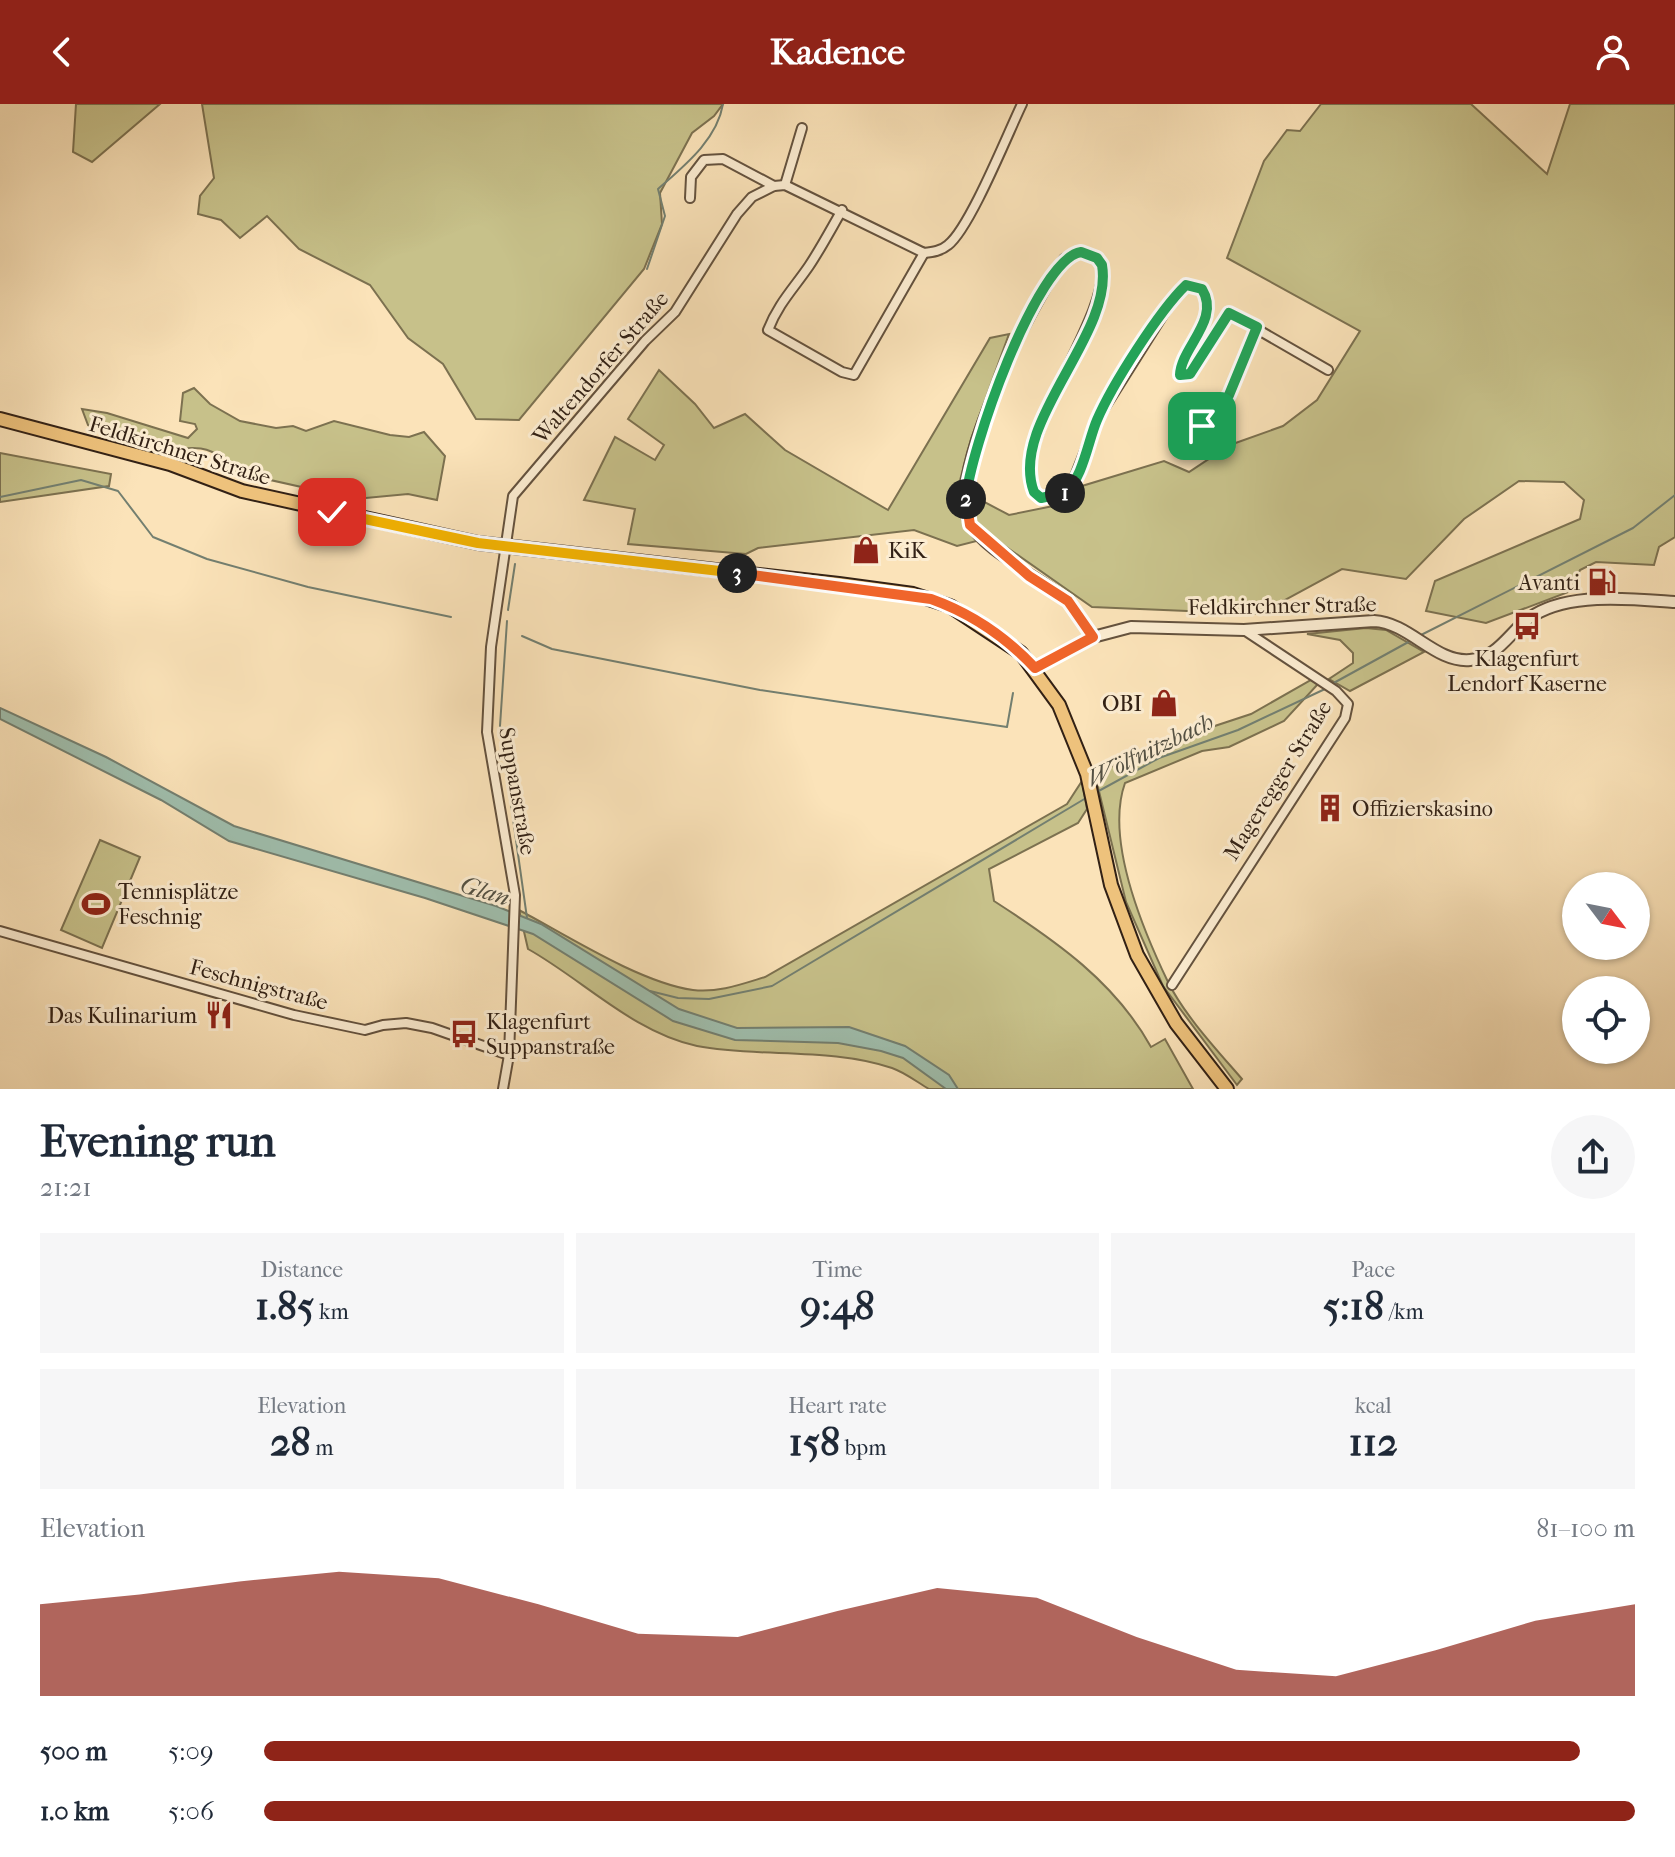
<!DOCTYPE html>
<meta charset="utf-8">
<style>
body{margin:0;font-family:"IM FELL French Canon",serif;background:#f6f6f7;color:#1f2937;height:100vh;display:flex;flex-direction:column;font-size:30px;white-space:nowrap}
*{box-sizing:border-box;margin:0}
p{font-size:26px;color:#747a83}
.icon{flex:none;width:44px;height:44px;fill:none;stroke:currentColor;stroke-width:2;stroke-linecap:round;stroke-linejoin:round}
.map{position:relative;height:985px;overflow:hidden}
.drawer{display:flex;flex-direction:column;background:#fff;flex:1}
.drawer>*{flex:none}
.needle{width:52px;rotate:122deg}
.tools{position:absolute;left:1562px;top:768px;display:grid;gap:16px}
.tools a{display:grid;place-items:center;width:88px;height:88px;border-radius:50%;background:#fff;box-shadow:0 2px 6px #0004;font-size:40px}
.pin{position:absolute;display:grid;place-items:center;width:68px;height:68px;color:#fff;margin:-34px;border-radius:16px;box-shadow:0 4px 12px #0006}
.km{position:absolute;width:40px;height:40px;margin:-20px;border-radius:50%;background:#222;color:#fff;font-size:22px;line-height:40px;text-align:center}
.round{display:grid;place-items:center;flex:none;width:84px;height:84px;border-radius:42px;background:#f6f6f7}
.head{display:flex;align-items:center;justify-content:space-between;height:136px;padding:0 40px}
h1{font-size:44px;font-weight:700;line-height:60px}
.figures{display:grid;grid-template-columns:repeat(3,1fr);gap:12px;height:136px;padding:8px 40px}
.figures div{display:grid;align-content:center;border-radius:0px;background:#f6f6f7;text-align:center}
.figures b{font-size:40px;font-weight:700}
.figures small{font-size:22px;font-weight:400}
.figures p{font-size:22px}
.chart{height:224px;padding:16px 40px}
.chart p{display:flex;justify-content:space-between}
.chart svg{width:100%;height:144px;margin-top:8px;fill:#8f2418;opacity:.7}
ul{padding:0 40px;list-style:none;font-size:26px}
li{display:grid;grid-template-columns:128px 96px 1fr;align-items:center;height:60px}
li i{height:20px;border-radius:10px;background:#8f2418}
header{display:flex;justify-content:space-between;align-items:center;height:104px;padding:0 40px;background:#8f2418;color:#fff;font-size:36px;font-weight:700}
.map>svg:first-child{display:block}
</style>
<header><svg class="icon" aria-label="back" viewBox="0 0 24 24"><path d="M15 5l-7 7 7 7"/></svg>Kadence<svg class="icon" aria-label="person" viewBox="0 0 24 24"><circle cx="12" cy="8" r="4"/><path d="M4 21q1-7 8-7t8 7"/></svg></header>
<div class="map">
<svg width="1675" height="985" viewBox="0 0 1675 985">
<rect width="100%" height="100%" fill="#fbe3b9"/>
<filter id="stains"><feTurbulence type="fractalNoise" baseFrequency=".0025" numOctaves="4"/><feColorMatrix values="0 0 0 0 .2 0 0 0 0 .09 0 0 0 0 .02 0 0 0 .5 -.17"/></filter>
<radialGradient id="worn" r=".72"><stop offset=".6" stop-color="#630" stop-opacity="0"/><stop offset="1" stop-color="#630" stop-opacity=".3"/></radialGradient>
<g fill="#c7c18a" stroke="#7c7150" stroke-width="2">
<path d="M76 0H160L92 58 73 48Z"/>
<path d="M202 0H723L714 12 692 29 660 89 662 120 644 165 519 316 476 315 443 260 408 234 370 181 299 145 267 112 240 134 221 116 198 110 200 92 214 74Z"/>
<path d="M1321 0H1471L1547 70 1570 0H1675V433L1659 443 1654 461 1596 458 1580 466 1571 487 1486 519 1426 507 1435 477 1580 415 1584 396 1564 378 1519 377 1464 415 1406 475 1342 465 1259 510 1092 503 992 433 957 442 914 426 758 444 746 450 628 440 635 405 584 396 615 333 655 356 664 341 628 315 659 266 695 300 714 324 745 310 785 346 888 406 990 234 1009 230 971 335 958 384 1009 411 1058 401 1082 382 1164 357 1189 368 1230 341 1283 322 1317 296 1360 227 1227 154 1264 57 1287 26 1300 27Z"/>
<path d="M194 284 210 300 240 317 276 324 293 322 306 327 334 317 390 331 409 333 424 328 445 352 437 396 408 390 355 395 221 365V354C203 337 180 347 161 345 136 342 111 331 88 321L82 305 107 309 188 334 197 325 195 320 180 317 183 289Z"/>
<path d="M0 349 111 370 109 382 0 398Z"/>
<path d="M1366 524 1386 526 1424 548 1350 587 1329 575 1353 559V549L1340 536 1307 530Z"/>
<path d="M1311 576 1318 580 1284 617 1229 643 1202 647 1125 679C1105 735 1143 826 1168 878 1185 912 1217 946 1242 975L1237 981 1163 882 1126 798 1095 671 1148 644 1251 610Z"/>
<path d="M1082 677 1087 705 1078 719 989 765 994 797C1056 837 1115 878 1151 943L1165 935 1193 985H929C917 978 904 968 892 964 830 943 760 954 697 942 634 929 582 875 528 845L519 806C566 831 641 879 693 886 718 889 742 880 765 873L1067 700Z"/>
<path d="M100 736 140 753 102 844 61 826Z"/>
</g>
<path fill="#9fbead" stroke="#737f70" stroke-width="2" d="M0 604 106 653 234 722 496 802 541 820 679 905 737 924 849 923 905 942 949 971 958 985H946L903 954 881 947 838 939 735 936 673 917 533 830 425 794 229 737 161 696 0 615Z"/>
<g fill="none" stroke-linecap="round" stroke-linejoin="round">
<g stroke="#737f70" stroke-width="2">
<path d="M647 165 665 112 658 85C684 62 717 36 723 0"/>
<path d="M0 393 81 376 118 387 153 433 207 455 308 483 451 513"/>
<path d="M508 506 515 460"/>
<path d="M507 517 500 622 527 814"/>
<path d="M1421 531 1633 424 1675 391"/>
<path d="M522 532 552 545 760 586 1007 623 1013 589"/>
<path d="M1330 581 1412 536"/>
<path d="M1095 689 1159 654 1238 626 1325 585"/>
<path d="M650 887 678 894 709 895 772 882 1086 694"/>
</g>
<defs>
<g id="minor">
<path d="M785 81 802 24"/>
<path d="M690 94 691 73 704 56 723 55 774 82"/>
<path d="M842 106C831 125 821 144 809 162 794 184 778 200 768 226L842 268 854 271 924 149"/>
<path d="M1202 322 1229 291 1257 223"/>
<path d="M1093 533C1086 522 1078 507 1069 498 1043 472 987 452 969 419 943 370 1034 198 1064 155 1079 146 1091 147 1102 161 1111 215 994 359 1041 394L1061 392 1070 385 1098 314 1168 203 1186 181 1202 185C1217 210 1192 245 1179 266L1180 271 1190 270 1229 209 1328 266"/>
<path d="M0 827 294 911 365 926 383 921 406 919 432 924 509 951"/>
<path d="M1172 881 1345 614 1348 600 1336 587 1244 526"/>
<path d="M503 985 509 951 515 791 487 628 491 543 513 392 645 237 675 208 737 110 752 93 774 82 785 81 924 149C933 148 941 147 948 141 970 124 1008 29 1022 0"/>
</g>
<path id="tertiary" d="M1035 564 1093 533 1131 523 1244 526 1374 517C1410 519 1435 559 1470 556 1500 554 1511 524 1534 511 1572 488 1633 495 1675 498"/>
<path id="primary" d="M0 315 170 360 242 387 478 439 839 480 913 490 950 502 1021 549 1059 601 1087 670 1111 781 1137 851 1176 919 1227 985"/>
</defs>
<use href="#minor" stroke="#64523e" stroke-width="12"/>
<use href="#tertiary" stroke="#64523e" stroke-width="14"/>
<use href="#primary" stroke="#322115" stroke-width="16"/>
<use href="#minor" stroke="#fcedd2" stroke-width="8"/>
<use href="#tertiary" stroke="#fcedd2" stroke-width="10"/>
<use href="#primary" stroke="#eec27c" stroke-width="12"/>
</g>
<g fill="none" stroke-linecap="round" stroke-linejoin="round">
<defs>
<path id="split-1" d="M1065 389C1083 374 1088 337 1097 316 1112 281 1159 207 1186 181L1202 185C1221 216 1181 243 1180 271L1190 270 1229 209 1257 223 1229 291 1202 322"/>
<path id="split-2" d="M966 395C969 349 1036 155 1081 148L1097 154 1102 161C1114 231 1008 319 1034 388L1041 394 1065 389"/>
<path id="split-3" d="M737 469 931 495C970 509 1006 533 1035 564L1093 533 1068 497 1029 472 970 421 966 395"/>
<path id="split-4" d="M332 408 478 439 737 469"/>
</defs>
<use href="#split-1" stroke="#fff" stroke-width="16"/>
<use href="#split-2" stroke="#fff" stroke-width="16"/>
<use href="#split-3" stroke="#fff" stroke-width="16"/>
<use href="#split-4" stroke="#fff" stroke-width="16"/>
<use href="#split-1" stroke="#22a559" stroke-width="10"/>
<use href="#split-2" stroke="#22a559" stroke-width="10"/>
<use href="#split-3" stroke="#f0652b" stroke-width="10"/>
<use href="#split-4" stroke="#f5b400" stroke-width="10"/>
</g>
<defs>
<symbol id="shop-bare" viewBox="-9 -9 18 18"><path d="M-5-2.5h2.3a2.7 3.5 0 0 1 5.4 0H5L5.5 6h-11ZM-1.5-2.5h3a1.5 2.3 0 0 0-3 0Z" fill="#8f2418" stroke="#fcedd2" stroke-width="2.5" paint-order="stroke"/></symbol>
<symbol id="fuel-bare" viewBox="-9 -9 18 18"><path d="M-5.5-6h7V0h2V4h1.3V-2.5L3-4.5l.8-.8L6-3V5H2.5V1h-1V6h-7ZM-4.2-4.7v3.2H.2V-4.7Z" fill="#8f2418" stroke="#fcedd2" stroke-width="2.5" paint-order="stroke"/></symbol>
<symbol id="bus-bare" viewBox="-9 -9 18 18"><path d="M-5-6H5V4H4V6H2V4H-2V6H-4V4H-5ZM-3.5-4V0h7V-4ZM-3.5 1.2v1.5H-2V1.2ZM2 1.2v1.5H3.5V1.2Z" fill="#8f2418" stroke="#fcedd2" stroke-width="2.5" paint-order="stroke"/></symbol>
<symbol id="building-bare" viewBox="-9 -9 18 18"><path d="M-4-6H4V6H1V3H-1V6H-4ZM-2.5-4.3h1.7v1.8h-1.7ZM.8-4.3h1.7v1.8H.8ZM-2.5-1h1.7V.8h-1.7ZM.8-1h1.7V.8H.8Z" fill="#8f2418" stroke="#fcedd2" stroke-width="2.5" paint-order="stroke"/></symbol>
<symbol id="stadium-bare" viewBox="-9 -9 18 18"><path d="M0-5a6.5 5 0 1 0 0 10a6.5 5 0 1 0 0-10ZM-3.5-1.8h7v3.6h-7Z" fill="#8f2418" stroke="#fcedd2" stroke-width="2.5" paint-order="stroke"/></symbol>
<symbol id="restaurant-bare" viewBox="-9 -9 18 18"><path d="M-5-6h1v4h1v-4h1v4h1v-4h1v5L-1.5 .5V6h-2V.5L-5-1ZM5-6V6H3V1.5H1.5Q1.5-4 5-6Z" fill="#8f2418" stroke="#fcedd2" stroke-width="2.5" paint-order="stroke"/></symbol>
</defs>
<g fill-rule="evenodd">
<use href="#shop-bare" x="846" y="426" width="40" height="40"/>
<use href="#fuel-bare" x="1582" y="458" width="40" height="40"/>
<use href="#bus-bare" x="1507" y="502" width="40" height="40"/>
<use href="#shop-bare" x="1144" y="579" width="40" height="40"/>
<use href="#building-bare" x="1310" y="684" width="40" height="40"/>
<use href="#stadium-bare" x="76" y="780" width="40" height="40"/>
<use href="#restaurant-bare" x="199" y="891" width="40" height="40"/>
<use href="#bus-bare" x="444" y="910" width="40" height="40"/>
</g>
<g text-anchor="middle" stroke-width="6" stroke-linejoin="round" paint-order="stroke">
<g font-size="22" fill="#322115" stroke="#fcedd2">
<text transform="translate(600 263) rotate(-49)" y="8">Waltendorfer Straße</text>
<text transform="translate(180 346) rotate(17)" y="8">Feldkirchner Straße</text>
<text transform="translate(1282 501) rotate(-1)" y="8">Feldkirchner Straße</text>
<text transform="translate(1277 676) rotate(-58)" y="8">Mageregger Straße</text>
<text transform="translate(518 687) rotate(80)" y="8">Suppanstraße</text>
<text transform="translate(259 880) rotate(15)" y="8">Feschnigstraße</text>
</g>
<g font-size="22" fill="#322115" stroke="#fcedd2" text-anchor="start">
<text x="888" y="454">KiK</text>
<text x="1580" y="486" text-anchor="end">Avanti</text>
<text x="1527" y="562" text-anchor="middle">Klagenfurt<tspan x="1527" dy="25">Lendorf Kaserne</tspan></text>
<text x="1142" y="607" text-anchor="end">OBI</text>
<text x="1352" y="712">Offizierskasino</text>
<text x="118" y="795">Tennisplätze<tspan x="118" dy="25">Feschnig</tspan></text>
<text x="197" y="919" text-anchor="end">Das Kulinarium</text>
<text x="486" y="925">Klagenfurt<tspan x="486" dy="25">Suppanstraße</tspan></text>
</g>
<g font-size="24" font-style="italic" fill="#535043" stroke="#fcedd2">
<text transform="translate(1150 646) rotate(-26)" y="8">Wölfnitzbach</text>
<text transform="translate(485 787) rotate(17)" y="8">Glan</text>
</g>
</g>
<rect width="100%" height="100%" filter="url(#stains)"/>
<rect width="100%" height="100%" fill="url(#worn)"/>
</svg>
<div class="tools">
<a><svg class="needle" viewBox="-14 -14 28 28"><path d="M0-13l5 13h-10z" fill="#e53935"/><path d="M0 13l5-13h-10z" fill="#747a83"/></svg></a>
<a><svg class="icon" aria-label="locate" viewBox="0 0 24 24"><circle cx="12" cy="12" r="6"/><path d="M12 2v4M12 18v4M2 12h4M18 12h4"/></svg></a>
</div>
<div class="pin" style="left:1202px;top:322px;background:#1e9e55"><svg class="icon" aria-label="arrive" viewBox="0 0 24 24"><path d="M6 21V4h12l-3 4 3 4H6"/></svg></div>
<div class="pin" style="left:332px;top:408px;background:#d93025"><svg class="icon" aria-label="check" viewBox="0 0 24 24"><path d="M5 12l5 5 9-10"/></svg></div>
<b class="km" style="left:1065px;top:389px">1</b>
<b class="km" style="left:966px;top:395px">2</b>
<b class="km" style="left:737px;top:469px">3</b>
</div>
<section class="drawer">
<div class="head"><div><h1>Evening run</h1><p>21:21</p></div><a class="round"><svg class="icon" aria-label="share" viewBox="0 0 24 24"><path d="M12 15V3M7 8l5-5 5 5M5 13v7h14v-7"/></svg></a></div>
<div class="figures">
<div><p>Distance</p><b>1.85<small> km</small></b></div>
<div><p>Time</p><b>9:48</b></div>
<div><p>Pace</p><b>5:18<small> /km</small></b></div>
</div>
<div class="figures">
<div><p>Elevation</p><b>28<small> m</small></b></div>
<div><p>Heart rate</p><b>158<small> bpm</small></b></div>
<div><p>kcal</p><b>112</b></div>
</div>
<div class="chart"><p><span>Elevation</span>81–100 m</p>
<svg viewBox="0 0 160 44" preserveAspectRatio="none"><path d="M0 44V16L10 13L20 9L30 6L40 8L50 16L60 25L70 26L80 18L90 11L100 14L110 26L120 36L130 38L140 30L150 21L160 16V44z"/></svg>
</div>
<ul>
<li><b>500 m</b>5:09<i style="width:96%"></i></li>
<li><b>1.0 km</b>5:06<i style="width:100%"></i></li>
</ul>
</section>
